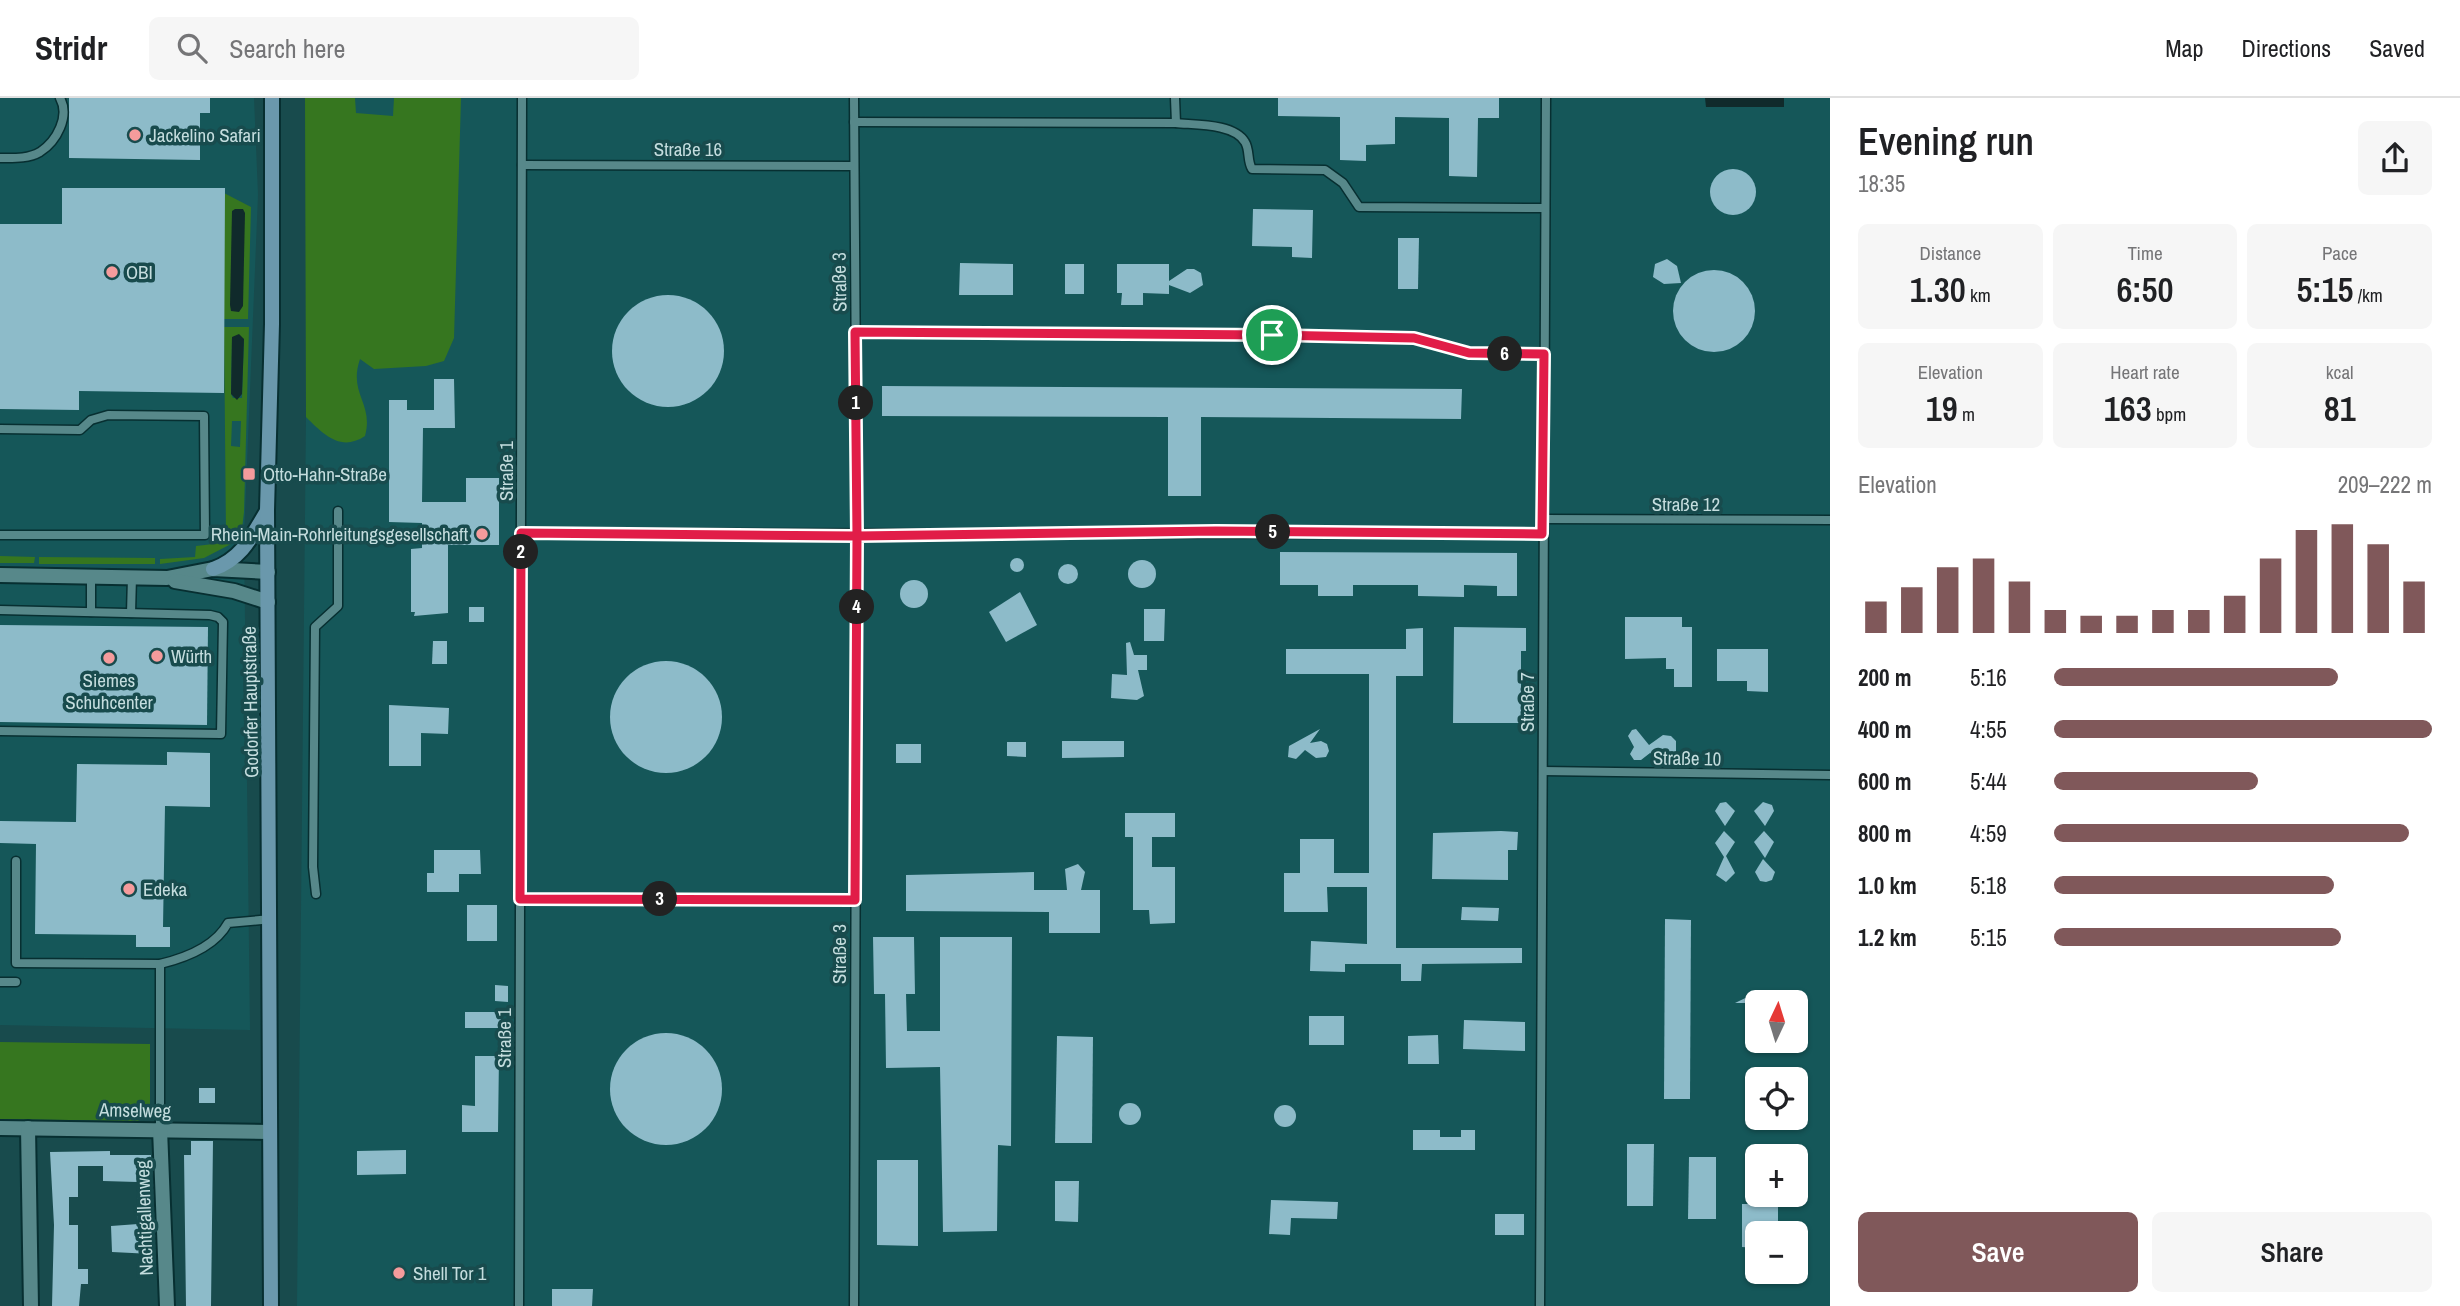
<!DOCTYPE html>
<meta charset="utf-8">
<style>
body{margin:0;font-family:"Archivo Narrow",sans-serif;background:#f6f6f6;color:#202124;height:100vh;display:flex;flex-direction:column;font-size:26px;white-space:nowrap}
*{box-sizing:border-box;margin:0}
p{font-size:23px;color:#757577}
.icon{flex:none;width:38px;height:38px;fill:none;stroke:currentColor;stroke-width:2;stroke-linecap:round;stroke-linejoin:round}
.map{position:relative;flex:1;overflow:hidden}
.panel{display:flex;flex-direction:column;background:#fff;width:630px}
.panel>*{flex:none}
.needle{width:46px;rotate:4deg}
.tools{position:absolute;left:1745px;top:892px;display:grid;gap:14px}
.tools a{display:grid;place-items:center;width:63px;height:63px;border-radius:10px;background:#fff;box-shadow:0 2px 5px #0004;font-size:35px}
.pin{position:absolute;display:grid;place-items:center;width:60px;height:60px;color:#fff;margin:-30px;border:4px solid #fff;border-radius:50%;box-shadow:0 2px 7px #0007}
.km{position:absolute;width:35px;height:35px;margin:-18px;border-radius:50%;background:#222;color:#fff;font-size:19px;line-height:35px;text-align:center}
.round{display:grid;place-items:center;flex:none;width:74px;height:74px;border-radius:10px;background:#f6f6f6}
.head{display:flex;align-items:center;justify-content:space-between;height:119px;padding:0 28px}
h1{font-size:38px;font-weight:600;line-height:52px}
.stats{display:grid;grid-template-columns:repeat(3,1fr);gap:10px;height:119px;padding:7px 28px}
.stats div{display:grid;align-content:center;border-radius:10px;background:#f6f6f6;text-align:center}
.stats b{font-size:35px;font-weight:600}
.stats small{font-size:19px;font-weight:400}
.stats p{font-size:19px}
.chart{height:196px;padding:14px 28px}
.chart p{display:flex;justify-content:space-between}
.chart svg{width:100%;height:126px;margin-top:7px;stroke:#80585a;stroke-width:6}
.cta{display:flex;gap:14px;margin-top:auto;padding:14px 28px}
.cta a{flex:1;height:80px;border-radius:10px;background:#80585a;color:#fff;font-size:28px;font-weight:600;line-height:80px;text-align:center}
.cta a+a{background:#f6f6f6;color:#202124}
ul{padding:0 28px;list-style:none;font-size:23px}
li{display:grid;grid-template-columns:112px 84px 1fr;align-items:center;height:52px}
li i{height:18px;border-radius:9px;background:#80585a}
header{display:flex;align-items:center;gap:42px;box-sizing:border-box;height:98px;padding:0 35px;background:#fff;border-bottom:2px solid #e0e0e0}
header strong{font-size:33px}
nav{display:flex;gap:38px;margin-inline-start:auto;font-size:24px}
.search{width:490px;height:63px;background:#f6f6f6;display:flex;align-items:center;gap:18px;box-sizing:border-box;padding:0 24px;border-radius:10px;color:#757577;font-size:26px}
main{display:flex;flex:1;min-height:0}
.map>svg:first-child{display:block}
</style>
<header>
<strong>Stridr</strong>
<div class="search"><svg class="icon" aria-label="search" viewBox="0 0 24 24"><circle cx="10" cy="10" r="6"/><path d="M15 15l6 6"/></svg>Search here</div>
<nav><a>Map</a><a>Directions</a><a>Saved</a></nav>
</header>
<main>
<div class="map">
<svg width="1830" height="1208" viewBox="0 0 1830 1208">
<rect width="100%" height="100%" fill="#184b4d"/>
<g fill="#155759" fill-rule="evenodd">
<path d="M0 0H254L258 97 244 439 250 932 0 927Z"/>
<path d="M313 0H1830V1208H297L306 319ZM1757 905H1796V943H1757ZM1757 982H1796V1020H1757ZM1757 1059H1796V1097H1757ZM1757 1136H1796V1174H1757Z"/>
</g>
<g fill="#36761f" fill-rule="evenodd">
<path d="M305 0H355L356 15 393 18 394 0H461L454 240 444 263 426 268 374 271 360 261C348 296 374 305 365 338 341 354 324 337 306 319Z"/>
<path d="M224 95 251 109 248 221H224Z"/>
<path d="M224 229H249L244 414 242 431 235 442 226 437ZM232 239 244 241 242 300H233L231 296ZM232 323H241L240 349 231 348Z"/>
<path d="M224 442 231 446 204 460 160 466V461L195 459 196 448 222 445Z"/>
<path d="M0 458 35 459 34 465H0Z"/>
<path d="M39 459 155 460V466H39Z"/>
<path d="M0 944 150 946V1014L146 1020 137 1023 0 1021Z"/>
</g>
<g fill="#102a2b">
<path d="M1705 0H1784V9H1706Z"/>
<path d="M235 111H243L245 115 243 208 239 214 231 213 230 207 232 113Z"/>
<path d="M239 236 244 241 242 296 237 302 231 296 232 239Z"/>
</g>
<g fill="#8dbbc9">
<path d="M69 0H210V15H200V62L69 60Z"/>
<path d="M1278 0H1499V20H1478L1477 79 1449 78V20L1395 19V46L1366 47V63L1340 62V19L1278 18Z"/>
<circle cx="1733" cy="94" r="23"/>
<path d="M62 90H225L224 295 79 293V312L0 311V126H62Z"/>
<path d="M1253 111 1313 112 1312 160 1292 159V149L1252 148Z"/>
<path d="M1398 140H1419L1418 191H1398Z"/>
<path d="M1667 161 1677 168 1681 185 1664 186 1653 179 1655 166Z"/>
<path d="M960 165 1013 166V197H959Z"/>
<rect x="1065" y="166" width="19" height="30"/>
<path d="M1117 166H1169V183L1187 171H1194L1201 175 1203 187 1190 195 1169 187V196L1143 195V207H1121L1122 195H1117Z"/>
<circle cx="1714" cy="213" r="41"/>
<circle cx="668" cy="253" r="56"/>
<path d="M434 281H454L455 330H423L422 404H466V380H499V447H448V515L414 518 415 514H411V451L422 450V425L389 424V302H407V312H434Z"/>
<path d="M882 288 1462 291 1461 321 1201 319V398H1168V319L882 318Z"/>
<path d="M1280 454 1517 455V498H1497V488L1464 487V499L1418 498V487H1353V498H1318V487H1280Z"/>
<circle cx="1017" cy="467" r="7"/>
<circle cx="1142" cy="476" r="14"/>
<circle cx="1068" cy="476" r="10"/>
<circle cx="914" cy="496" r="14"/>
<path d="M1020 494 1037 527 1006 544 989 514Z"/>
<rect x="469" y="509" width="15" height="15"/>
<path d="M1144 511H1165L1164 543H1144Z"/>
<path d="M1625 519H1682V529H1692V589H1674V571H1666V560L1625 561Z"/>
<path d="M0 527 208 529 207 627 0 624Z"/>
<path d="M1454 529 1526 530V553H1521V625H1453Z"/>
<path d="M1423 530V578H1396V850H1522V865L1422 866 1421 883H1401V866H1345V874L1310 873 1311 843 1367 846V789H1327L1328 814H1284V775H1300V741H1334V775H1369V576H1286V551H1406V531Z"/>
<path d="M433 543H447V566H432Z"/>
<path d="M1130 544 1134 557H1147V572H1138L1144 598 1137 602 1111 600 1112 576 1127 577 1126 545Z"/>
<path d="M1717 551H1768V594L1747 593V583H1717Z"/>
<circle cx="666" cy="619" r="56"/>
<path d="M389 607 449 610 448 636 421 635V668H389Z"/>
<path d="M1320 631 1310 645 1321 643 1327 646 1329 653 1326 659 1316 660 1305 652 1296 661 1288 659 1289 648Z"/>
<path d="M1636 631 1649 647 1663 637 1671 638 1676 643V654L1666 661 1650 655 1641 662H1634L1630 656 1634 649 1628 638 1632 632Z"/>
<path d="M1062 643H1124V659L1062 660Z"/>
<path d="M1007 644H1026V659L1007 658Z"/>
<rect x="896" y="646" width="25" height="19"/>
<path d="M167 654 210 655V709L165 708 163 829H170V849H136V837L35 836 36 746 0 745V723L76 724 77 666 167 667Z"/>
<path d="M1726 704 1735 713 1725 728 1715 713 1720 705Z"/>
<path d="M1763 704 1772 707 1774 713 1765 728 1754 713Z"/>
<path d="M1125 715H1175V739H1152V769H1175V825L1150 826 1149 812H1133V739H1125Z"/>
<path d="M1501 733 1518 734 1517 752H1508V782L1432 781 1433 735Z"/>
<path d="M1724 733 1735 744 1726 758 1735 775 1726 784 1716 777 1724 759 1715 745Z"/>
<path d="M1764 733 1774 744 1765 760 1754 744Z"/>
<path d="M434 752H480L481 776H459V794H427V775H434Z"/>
<path d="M1763 761 1775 774 1772 782 1766 784 1760 783 1755 774Z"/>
<path d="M1078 766 1085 774 1081 792H1100V835H1049V814L906 813V777L1034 774V792H1067L1065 771Z"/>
<rect x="467" y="807" width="30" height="36"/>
<path d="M1462 809 1499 810 1498 823 1461 822Z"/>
<path d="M1665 821 1691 822 1690 1001H1664Z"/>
<path d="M873 839H914L915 896H906L907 933H940V839H1012L1011 1048 998 1047 997 1133 943 1134 940 969 886 970 885 896H874Z"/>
<path d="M495 887 508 888V904L495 903Z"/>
<path d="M1762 892H1770L1793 905H1735Z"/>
<rect x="465" y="914" width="36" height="16"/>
<rect x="1309" y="918" width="35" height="29"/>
<path d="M1464 922 1525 924V953L1463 951Z"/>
<circle cx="666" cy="991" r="56"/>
<path d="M1438 937 1439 966H1408V938Z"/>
<path d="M1057 938 1093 939 1092 1045H1055Z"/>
<path d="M475 958H499L498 1034H462V1007L475 1008Z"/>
<rect x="199" y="990" width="16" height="15"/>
<circle cx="1130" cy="1016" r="11"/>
<circle cx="1285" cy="1018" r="11"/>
<path d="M1413 1032H1440V1039H1461V1032H1475V1052H1413Z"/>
<path d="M191 1043H213L211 1208H186L184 1057H191Z"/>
<path d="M1627 1046H1654L1653 1108H1627Z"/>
<path d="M406 1052V1076L357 1077V1053Z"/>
<path d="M110 1053V1057H151L152 1156 112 1154 111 1128 138 1126 137 1084 103 1083V1068H78V1099H69V1127H78V1171H88V1186H81L79 1208H52L54 1127 50 1054Z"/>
<path d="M1689 1059H1716V1121H1688Z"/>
<path d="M877 1062H918V1148L877 1147Z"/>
<path d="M1055 1083H1079L1078 1124 1055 1123Z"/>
<path d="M1753 1097H1778V1136H1757V1150L1742 1149V1106H1753Z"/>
<path d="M1271 1102 1338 1104 1337 1121 1291 1120 1290 1137 1269 1136Z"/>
<rect x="1495" y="1116" width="29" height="21"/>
<path d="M552 1191H593L592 1208H552Z"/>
</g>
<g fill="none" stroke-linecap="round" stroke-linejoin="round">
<defs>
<g id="service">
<path d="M1175 0 1176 25"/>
<path d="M854 24 1176 25C1194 27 1234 25 1245 44 1250 52 1247 63 1252 71L1325 72 1343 85 1359 109 1545 110"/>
<path d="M0 60C13 60 28 61 40 54 57 43 70 18 60 0"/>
<path d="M522 67 853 68"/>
<path d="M855 234 1376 238 1414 240 1470 255 1544 256"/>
<path d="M0 331 80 332 91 322 108 317 204 318 205 437H0"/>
<path d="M1542 421 1830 422"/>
<path d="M521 435C862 438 1202 434 1542 436"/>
<path d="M0 512 210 517 218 519 223 524 221 636 0 633"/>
<path d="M91 514V479"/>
<path d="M131 515 132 479"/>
<path d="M1543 673 1830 677"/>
<path d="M16 763V865L160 866C185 860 215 849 228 825L272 821"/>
<path d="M316 796 313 769 315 529 338 508V413"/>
<path d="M520 801 855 802"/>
<path d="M160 866V1031"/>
<path d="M0 884H16"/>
<path d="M519 1208 522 0"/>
<path d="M854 1208 857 438 854 0"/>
<path d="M1540 1208 1546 0"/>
</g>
<g id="minor">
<path d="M0 477 167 480 213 471 268 474"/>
<path d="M175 483 234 493 268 504"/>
<path d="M0 1030 270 1034"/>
<path d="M28 1030 31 1208"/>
<path d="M160 1031 167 1208"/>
</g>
<g id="secondary">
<path d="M213 471C242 461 252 438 267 413"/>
<path d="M271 1208 267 412 272 226V0"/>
</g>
</defs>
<use href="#service" stroke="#072f31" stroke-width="11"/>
<use href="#minor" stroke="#072f31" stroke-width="18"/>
<use href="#secondary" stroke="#072f31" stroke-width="18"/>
<use href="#service" stroke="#57888a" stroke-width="8"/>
<use href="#minor" stroke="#57888a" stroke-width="14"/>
<use href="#secondary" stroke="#6a98ac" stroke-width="14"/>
</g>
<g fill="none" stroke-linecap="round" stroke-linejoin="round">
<defs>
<path id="route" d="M1272 237 855 234 857 438 521 435 520 801 855 802 857 438 1216 433 1542 436 1544 256 1469 255 1414 240 1272 237"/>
</defs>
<use href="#route" stroke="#fff" stroke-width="14"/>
<use href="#route" stroke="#e11d48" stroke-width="9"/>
</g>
<g fill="#f59b9c" stroke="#184b4d" stroke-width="2.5">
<circle cx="135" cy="37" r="7"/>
<circle cx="112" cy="174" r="7"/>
<rect x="242" y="369" width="14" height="14" rx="3.5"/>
<circle cx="482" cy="436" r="7"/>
<circle cx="157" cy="558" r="7"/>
<circle cx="109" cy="560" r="7"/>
<circle cx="129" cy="791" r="7"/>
<circle cx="399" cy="1175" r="7"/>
</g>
<g text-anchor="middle" stroke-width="7" stroke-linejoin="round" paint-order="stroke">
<g font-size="19" fill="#c4ddde" stroke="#184b4d" text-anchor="start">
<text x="149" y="44">Jackelino Safari</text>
<text x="126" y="181">OBI</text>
<text x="263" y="383">Otto-Hahn-Straße</text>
<text x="468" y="443" text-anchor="end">Rhein-Main-Rohrleitungsgesellschaft</text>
<text x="171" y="565">Würth</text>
<text x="109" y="589" text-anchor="middle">Siemes<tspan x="109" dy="22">Schuhcenter</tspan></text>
<text x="143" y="798">Edeka</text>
<text x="413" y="1182">Shell Tor 1</text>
</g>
<g font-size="19" fill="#c4ddde" stroke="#184b4d">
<text x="688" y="58">Straße 16</text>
<text transform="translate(839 184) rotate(-91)" y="7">Straße 3</text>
<text transform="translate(506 373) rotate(-90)" y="7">Straße 1</text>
<text x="1686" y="413">Straße 12</text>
<text transform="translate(250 604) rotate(-91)" y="7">Godorfer Hauptstraße</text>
<text transform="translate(1527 604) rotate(-90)" y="7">Straße 7</text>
<text transform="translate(1687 660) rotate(1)" y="7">Straße 10</text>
<text transform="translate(839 856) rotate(-90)" y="7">Straße 3</text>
<text transform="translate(504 940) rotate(-90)" y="7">Straße 1</text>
<text transform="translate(135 1012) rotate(1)" y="7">Amselweg</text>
<text transform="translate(144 1120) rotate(-92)" y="7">Nachtigallenweg</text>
</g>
</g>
</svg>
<div class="tools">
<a><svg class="needle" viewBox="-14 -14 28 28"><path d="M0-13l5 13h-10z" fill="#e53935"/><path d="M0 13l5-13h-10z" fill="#757577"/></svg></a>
<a><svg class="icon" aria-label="locate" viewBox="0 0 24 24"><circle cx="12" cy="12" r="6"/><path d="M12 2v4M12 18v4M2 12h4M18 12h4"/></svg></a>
<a>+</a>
<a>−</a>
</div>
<div class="pin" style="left:1272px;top:237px;background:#1e9e55"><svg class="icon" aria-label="arrive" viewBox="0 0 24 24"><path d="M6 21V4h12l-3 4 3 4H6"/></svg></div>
<b class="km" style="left:856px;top:305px">1</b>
<b class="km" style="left:521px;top:454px">2</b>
<b class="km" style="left:660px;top:801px">3</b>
<b class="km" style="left:857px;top:509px">4</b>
<b class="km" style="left:1273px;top:434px">5</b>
<b class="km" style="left:1505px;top:256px">6</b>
</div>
<section class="panel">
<div class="head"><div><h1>Evening run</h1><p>18:35</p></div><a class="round"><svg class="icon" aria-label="share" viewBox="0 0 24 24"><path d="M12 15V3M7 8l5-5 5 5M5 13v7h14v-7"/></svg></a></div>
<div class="stats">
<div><p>Distance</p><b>1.30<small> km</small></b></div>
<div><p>Time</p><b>6:50</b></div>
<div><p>Pace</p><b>5:15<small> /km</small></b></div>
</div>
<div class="stats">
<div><p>Elevation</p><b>19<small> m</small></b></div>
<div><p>Heart rate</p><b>163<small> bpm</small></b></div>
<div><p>kcal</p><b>81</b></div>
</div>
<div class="chart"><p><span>Elevation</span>209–222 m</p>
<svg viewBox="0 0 160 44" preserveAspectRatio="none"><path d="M5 44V33M15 44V28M25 44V21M35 44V18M45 44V26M55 44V36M65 44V38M75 44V38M85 44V36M95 44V36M105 44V31M115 44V18M125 44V8M135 44V6M145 44V13M155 44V26"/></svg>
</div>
<ul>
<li><b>200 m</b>5:16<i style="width:75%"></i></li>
<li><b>400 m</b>4:55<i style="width:100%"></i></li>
<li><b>600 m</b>5:44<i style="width:54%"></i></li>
<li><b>800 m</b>4:59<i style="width:94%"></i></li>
<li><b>1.0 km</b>5:18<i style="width:74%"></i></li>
<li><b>1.2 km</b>5:15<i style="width:76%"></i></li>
</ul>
<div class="cta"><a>Save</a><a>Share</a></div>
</section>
</main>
